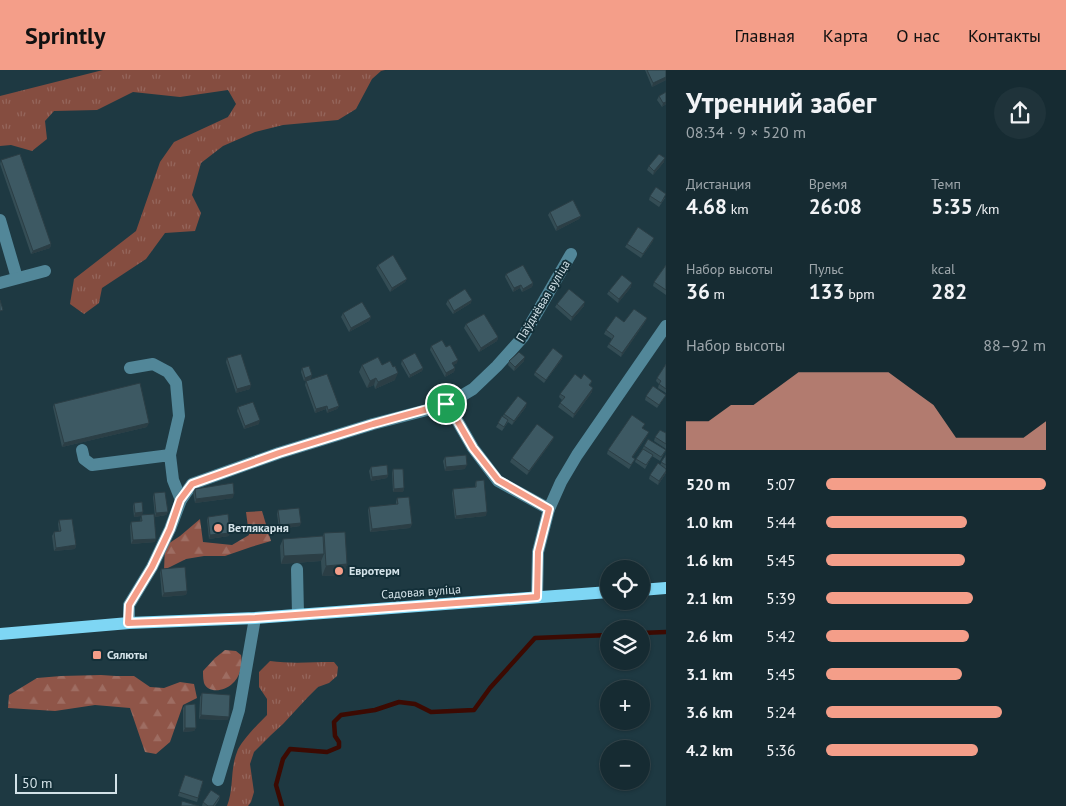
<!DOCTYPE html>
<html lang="ru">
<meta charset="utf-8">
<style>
body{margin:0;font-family:"PT Sans",sans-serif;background:#1f333a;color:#f1f3f6;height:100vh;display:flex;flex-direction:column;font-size:19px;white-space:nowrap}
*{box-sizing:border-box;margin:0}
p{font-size:16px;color:#9ea7ac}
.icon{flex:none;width:28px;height:28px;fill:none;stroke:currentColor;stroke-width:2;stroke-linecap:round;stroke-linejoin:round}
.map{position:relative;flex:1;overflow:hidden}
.details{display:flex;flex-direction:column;background:#162b32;width:400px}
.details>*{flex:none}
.tools{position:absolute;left:600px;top:490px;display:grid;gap:10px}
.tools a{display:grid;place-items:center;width:50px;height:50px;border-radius:50%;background:#162b32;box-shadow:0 1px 4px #0004,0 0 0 1px #35474d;font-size:25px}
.scale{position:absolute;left:15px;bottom:12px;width:102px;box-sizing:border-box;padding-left:5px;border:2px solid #d3e2e8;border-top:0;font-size:14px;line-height:18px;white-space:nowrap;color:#d3e2e8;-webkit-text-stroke:4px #132f38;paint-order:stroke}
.pin{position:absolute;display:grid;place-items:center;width:42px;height:42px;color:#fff;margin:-21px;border:2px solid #fff;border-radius:50%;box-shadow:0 1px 5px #0007}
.round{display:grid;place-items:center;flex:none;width:52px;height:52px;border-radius:26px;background:#1f333a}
.headline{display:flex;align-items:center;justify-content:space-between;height:85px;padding:0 20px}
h1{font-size:28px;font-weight:700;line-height:38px}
.metrics{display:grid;grid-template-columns:repeat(3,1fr);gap:8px;height:85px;padding:5px 20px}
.metrics div{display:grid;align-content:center}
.metrics b{font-size:21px;font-weight:700}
.metrics small{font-size:14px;font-weight:400}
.metrics p{font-size:14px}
.chart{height:140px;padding:10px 20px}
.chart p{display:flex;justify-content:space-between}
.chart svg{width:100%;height:90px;margin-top:5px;fill:#f49e89;opacity:.7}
ul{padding:0 20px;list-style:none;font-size:16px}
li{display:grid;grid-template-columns:80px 60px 1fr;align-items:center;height:38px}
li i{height:12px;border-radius:6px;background:#f49e89}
header{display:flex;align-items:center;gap:30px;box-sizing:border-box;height:70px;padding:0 25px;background:#f49e89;color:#111}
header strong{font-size:24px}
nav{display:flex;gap:28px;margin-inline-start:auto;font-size:18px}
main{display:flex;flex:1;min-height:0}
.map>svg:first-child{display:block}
</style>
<header>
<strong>Sprintly</strong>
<nav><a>Главная</a><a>Карта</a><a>О нас</a><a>Контакты</a></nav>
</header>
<main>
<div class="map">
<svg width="666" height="736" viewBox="0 0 666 736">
<defs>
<pattern id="grass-tufts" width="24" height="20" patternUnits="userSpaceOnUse" patternTransform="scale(1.25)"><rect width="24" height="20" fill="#854d40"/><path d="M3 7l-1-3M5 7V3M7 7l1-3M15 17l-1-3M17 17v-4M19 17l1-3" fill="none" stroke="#95665c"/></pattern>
<pattern id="forest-firs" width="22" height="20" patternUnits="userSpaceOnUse" patternTransform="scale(1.25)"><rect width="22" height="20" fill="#8f5548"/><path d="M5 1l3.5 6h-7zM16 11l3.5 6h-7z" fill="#9e6d62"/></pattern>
</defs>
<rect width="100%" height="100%" fill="#1e3942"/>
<g fill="url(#grass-tufts)">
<path d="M103 0H385L381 1 372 9 356 39 338 50 283 55 255 62 223 76 201 93 192 125 201 143 195 161 165 163 146 189 102 218 99 233 84 244 70 234 74 209 136 161 160 92 174 72 228 47 236 34 228 20 180 27 133 22 97 40 54 41 45 51 47 69 32 81 11 75 0 76V26Z"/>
<path d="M270 591C291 594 312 592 334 592L338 597 337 606 329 613 318 617 308 627 283 654 271 665 254 682 250 694 254 722 251 732 248 736H227C234 719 230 699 237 682 240 672 259 653 267 645V629L259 617V602Z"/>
</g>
<g fill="url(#forest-firs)">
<path d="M262 441 271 471 251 477 225 486H204L186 489 164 500 165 476 180 466 200 449 203 472 232 475 249 465 246 442Z"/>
<path d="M225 580 236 581 241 585C243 595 240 607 232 614 225 621 208 624 204 613 203 609 203 604 203 601L215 588Z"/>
<path d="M101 605 116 606H134L150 617 164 618 180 612 194 614 197 628 183 635 170 672 156 684 145 682 130 638 95 635 55 641 8 638 9 625 37 608 61 606Z"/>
</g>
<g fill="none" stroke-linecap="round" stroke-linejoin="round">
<g stroke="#3c0a02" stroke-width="4.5">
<path d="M641 563 666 562"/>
<path d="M282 736 276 715 283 689 290 679 327 682 339 677V672L335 666 334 652 341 645 375 640 399 632 415 634 431 642 474 640 490 618 535 568 609 565"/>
</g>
<g stroke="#528799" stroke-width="12">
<path d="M0 150 17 208"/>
<path d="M0 213 45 201"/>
<path d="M130 298 153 294 168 302 176 313 179 346 170 385"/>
<path d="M446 335 458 352 473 378 498 411 549 439"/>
<path d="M82 380 84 389 92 395 170 385 173 410 181 430"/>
<path d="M297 499 298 544"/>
<path d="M537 527 538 482 549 439 561 412 577 385 666 256"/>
<path d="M129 553V535L152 497 170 459 181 430 192 414 279 383 373 354 446 335 473 319 497 296 523 267 571 184"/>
<path d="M218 710 239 640 255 548"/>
</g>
<g stroke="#7ed6f4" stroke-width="12">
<path d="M641 520 666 518"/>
<path d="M0 564 129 553 255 548 609 522"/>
</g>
</g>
<g fill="#344d55">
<path d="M645 0H666V10L652 17Z"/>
<path d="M659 26 666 34 662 37 657 30Z"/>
<path d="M1 90 51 174 50 178 31 184 0 94Z"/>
<path d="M664 92 653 105 647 100 649 96Z"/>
<path d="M650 126 665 128 659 137 649 130Z"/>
<path d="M550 142 581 146 579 149 556 161 548 145Z"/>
<path d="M653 171 641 188 625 177 627 174Z"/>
<path d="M378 195 407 209 405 212 390 222 376 198Z"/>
<path d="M666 195V225L653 216 654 212Z"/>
<path d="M506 204 533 213 532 217 522 222 520 218 513 222 505 207Z"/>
<path d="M631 217 618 233 607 224 609 221Z"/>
<path d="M448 230 471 233 453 244 446 234Z"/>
<path d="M557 234 584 236 571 251 555 237Z"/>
<path d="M343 243 371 247 369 251 349 262 341 247Z"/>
<path d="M647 248 645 252 621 287 607 277 612 269 604 264 606 260 624 252Z"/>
<path d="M466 254 498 267 497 271 479 282 464 258Z"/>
<path d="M431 276 446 277 457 293 453 295 455 298 454 302 445 307 430 280Z"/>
<path d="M227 288 250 319 236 323 226 292Z"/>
<path d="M562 289 544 313 534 305 535 302Z"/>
<path d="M402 290 423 298 422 301 409 308 401 294Z"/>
<path d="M509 291H524L514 301 508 295Z"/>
<path d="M666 294V323L658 318 659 314 656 311 657 308Z"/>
<path d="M362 295H382L395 310 375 319 374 315 367 318 359 302Z"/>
<path d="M302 298 311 309 304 311 301 302Z"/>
<path d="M581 309 592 311 590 315 592 322 573 348 558 337 562 330 559 327 560 324Z"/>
<path d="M306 311 339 336 337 339 327 343 326 339 315 343 305 315Z"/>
<path d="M646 326 664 328 657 338 645 330Z"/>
<path d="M54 334 147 357 62 377 53 337Z"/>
<path d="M238 337 259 354 244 359 237 341Z"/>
<path d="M526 337 512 355 508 352 502 361 496 357 504 344Z"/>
<path d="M643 358 647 366 632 388 635 389 629 399 607 384 608 380Z"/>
<path d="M666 363V379L654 371 655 367Z"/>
<path d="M554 367 552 371 527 405 510 392 512 388Z"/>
<path d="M644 376 666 380 660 391 652 386 645 399 635 392 636 389 642 380Z"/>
<path d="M666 385V403L658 415 649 409 650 405 660 395Z"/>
<path d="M445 387 465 399 445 401 443 391Z"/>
<path d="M371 397 388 405 387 408 371 411 369 401Z"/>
<path d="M393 399 404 418 403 422H393L392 403Z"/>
<path d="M476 411 486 446 455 449 452 423 453 419 475 417V414Z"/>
<path d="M195 419 233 428 195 433 193 422Z"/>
<path d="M154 423 168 442 166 445 155 447 153 427Z"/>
<path d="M397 428 412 454 410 458 370 462 368 440 369 437 396 434V432Z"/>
<path d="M134 433 142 445 155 472 131 474 130 456 131 452H140L141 446 134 447 133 436Z"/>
<path d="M278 440 300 456 279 459 277 444Z"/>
<path d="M208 447 229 466 209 469 207 450Z"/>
<path d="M59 450 76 475 75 479 54 481 52 466 54 462H59L58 454Z"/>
<path d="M324 463 347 494 343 505 322 506 321 491 281 494 280 476 283 469 323 466Z"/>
<path d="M161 499 187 521 186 525 162 527 160 503Z"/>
<path d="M202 623 228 650 199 649 200 627Z"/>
<path d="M185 635 196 658 194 661 183 662V638Z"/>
<path d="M185 705 203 711 197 732 178 726Z"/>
<path d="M220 726 219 730 215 736H202L203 732Z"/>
</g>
<g fill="#2b3e45">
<path d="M666 7V10L652 17 653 13Z"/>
<path d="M666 32V34L662 37 663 33Z"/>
<path d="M665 88 664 92 653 105 654 101Z"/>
<path d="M581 146 579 149 556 161 557 157Z"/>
<path d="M654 168 653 171 641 188 643 184Z"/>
<path d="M51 174 50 178 31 184 33 181Z"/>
<path d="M407 209 405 212 390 222 392 218Z"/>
<path d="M533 213 532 217 522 222 523 219Z"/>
<path d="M632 213 631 217 618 233 619 229Z"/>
<path d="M521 215 520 218 513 222 514 218Z"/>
<path d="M472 230 471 233 453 244 454 241Z"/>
<path d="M585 232 584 236 571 251 572 247Z"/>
<path d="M371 247 369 251 349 262 351 258Z"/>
<path d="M647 248 645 252 621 287 622 283Z"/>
<path d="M498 267 497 271 479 282 481 278Z"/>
<path d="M563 286 562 289 544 313 546 310Z"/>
<path d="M525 287 524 291 514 301 515 297Z"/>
<path d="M458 290 457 293 451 297 452 293Z"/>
<path d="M423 298 422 301 409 308 410 305Z"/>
<path d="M455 298 454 302 445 307 446 303Z"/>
<path d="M398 303 395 310 375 319 378 312Z"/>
<path d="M312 305 311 309 304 311 305 308Z"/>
<path d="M376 308 374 315 367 318 370 311Z"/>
<path d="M251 315 250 319 236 323 237 319Z"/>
<path d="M593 318 592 322 573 348 574 344Z"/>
<path d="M527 333 526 337 512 355 514 351Z"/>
<path d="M327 336 326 339 315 343 316 339Z"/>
<path d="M339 336 337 339 327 343 328 340Z"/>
<path d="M260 350 259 354 244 359 245 356Z"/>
<path d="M149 353 147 357 62 377 64 373Z"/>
<path d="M649 362 647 366 630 391 632 387Z"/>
<path d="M554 367 552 371 527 405 529 401Z"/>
<path d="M467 395 465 399 445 401 446 397Z"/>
<path d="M666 401V403L658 415 659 411Z"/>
<path d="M388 405 387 408 371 411 372 407Z"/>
<path d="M404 418 403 422H393L394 419Z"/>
<path d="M234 424 233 428 195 433 196 429Z"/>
<path d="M143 442 142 446 134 447 135 443Z"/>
<path d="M168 442 166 445 155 447 156 443Z"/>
<path d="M487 442 486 446 455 449 456 446Z"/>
<path d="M301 453 300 456 279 459 280 455Z"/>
<path d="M412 454 410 458 370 462 372 459Z"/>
<path d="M230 463 229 466 209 469 210 465Z"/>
<path d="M156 469 155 472 131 474 133 470Z"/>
<path d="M76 475 75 479 54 481 56 478Z"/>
<path d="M324 484 321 491 281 494 284 486Z"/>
<path d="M347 494 343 505 322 506 326 496Z"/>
<path d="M187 521 186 525 162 527 164 523Z"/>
<path d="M201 645 229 647 228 650 199 649Z"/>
<path d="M185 658H196L194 661 183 662Z"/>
</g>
<g fill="#3d5963" stroke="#2b3e45">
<path d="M647 0H666V7L653 13Z"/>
<path d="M666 22V32L663 33 659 26Z"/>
<path d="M20 84 51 174 33 181 1 90Z"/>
<path d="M659 84 665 88 654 101 649 96Z"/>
<path d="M656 117 666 124 661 133 650 126Z"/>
<path d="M573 130 581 146 557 157 550 142Z"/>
<path d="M638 157 654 168 643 184 627 174Z"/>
<path d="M393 185 407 209 392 218 378 195Z"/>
<path d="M523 195 533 213 523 219 521 215 514 218 506 204Z"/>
<path d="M666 195V220L654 212Z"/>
<path d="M622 205 632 213 619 229 609 221Z"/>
<path d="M465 219 472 230 454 241 448 230Z"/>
<path d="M569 219 585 232 572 247 557 234Z"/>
<path d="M0 230 3 240 0 241Z"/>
<path d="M362 232 371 247 351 258 343 243Z"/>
<path d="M634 239 647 248 622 283 609 274 614 266 606 260 616 246 624 252Z"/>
<path d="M484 244 498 267 481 278 466 254Z"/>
<path d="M442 270 446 277 450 275 458 290 452 293 455 298 446 303 431 276Z"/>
<path d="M553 278 563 286 546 310 535 302Z"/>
<path d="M519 282 525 287 515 297 509 291Z"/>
<path d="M415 283 423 298 410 305 402 290Z"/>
<path d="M241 284 251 315 237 319 227 288Z"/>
<path d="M378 287 382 295 390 291 393 297 395 296 398 303 378 312 376 308 370 311 362 295Z"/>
<path d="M666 294V319L659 314 661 311 657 308Z"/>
<path d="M309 296 312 305 305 308 302 298Z"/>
<path d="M327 304 339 336 328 340 327 336 316 339 306 311Z"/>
<path d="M575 304 581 309 584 304 592 311 589 315 593 318 574 344 560 333 565 327 560 324Z"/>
<path d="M140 313 149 353 64 373 54 334Z"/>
<path d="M653 316 666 325 659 335 646 326Z"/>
<path d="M518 326 527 333 514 351 504 344Z"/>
<path d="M253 332 260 350 245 356 238 337Z"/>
<path d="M632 345 645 354 642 358 649 362 632 387 635 389 631 395 608 380Z"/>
<path d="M502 346 508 350 504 357 498 353Z"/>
<path d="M537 354 554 367 529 401 512 388Z"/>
<path d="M660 360 666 363V374L655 367Z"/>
<path d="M648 369 666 380 661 387 644 376Z"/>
<path d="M643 379 653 385 646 395 636 389Z"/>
<path d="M466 385 467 395 446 397 445 387Z"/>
<path d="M666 385V395L661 392Z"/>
<path d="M658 393 666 399V401L659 411 650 405Z"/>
<path d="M387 395 388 405 372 407 371 397Z"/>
<path d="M393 399H403L404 418 394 419Z"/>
<path d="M484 410 487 442 456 446 453 419 476 417V411Z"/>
<path d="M233 413 234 424 196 429 195 419Z"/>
<path d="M165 422 168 442 156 443 154 423Z"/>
<path d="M409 427 412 454 372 459 369 437 398 434 397 428Z"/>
<path d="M142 432 143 442 135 443 134 433Z"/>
<path d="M299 438 301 453 280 455 278 440Z"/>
<path d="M154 444 156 469 133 470 131 452 142 451 141 445Z"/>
<path d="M228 444 230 463 210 465 208 447Z"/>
<path d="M72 449 76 475 56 478 54 462 61 461 59 450Z"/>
<path d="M345 462 347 494 326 496 324 463Z"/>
<path d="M323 466 324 484 284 486 283 469Z"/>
<path d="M185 497 187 521 164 523 161 499Z"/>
<path d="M202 623 230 625 229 647 201 645Z"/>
<path d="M195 634 196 658H185V635Z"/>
<path d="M185 705 203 711 198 728 179 722Z"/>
<path d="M211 720 220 726 213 736H208L203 732Z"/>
<path d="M182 731 199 736H181Z"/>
</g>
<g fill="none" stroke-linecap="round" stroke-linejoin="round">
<defs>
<path id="route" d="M446 334 458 352 473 378 498 410 549 439 538 482 537 527 255 548 128 553 129 535 152 497 170 459 180 430 192 414 279 383 373 354Z"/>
</defs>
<use href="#route" stroke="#fff" stroke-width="10"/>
<use href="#route" stroke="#f49e89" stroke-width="6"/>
</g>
<g fill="#f49e89" stroke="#132f38" stroke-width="2">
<circle cx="218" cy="458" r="5"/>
<circle cx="339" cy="501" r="5"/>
<rect x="92" y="580" width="10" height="10" rx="2.5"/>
</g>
<g text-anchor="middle" stroke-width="4" stroke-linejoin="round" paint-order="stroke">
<g font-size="12" fill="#d3e2e8" stroke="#132f38">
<text transform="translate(543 231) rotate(-59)" y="4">Паўднёвая вуліца</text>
<text transform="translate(421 522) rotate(-4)" y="4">Садовая вуліца</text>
</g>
<g font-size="12" font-weight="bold" fill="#d3e2e8" stroke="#132f38" text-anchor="start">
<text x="228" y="462">Ветлякарня</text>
<text x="349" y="505">Евротерм</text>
<text x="107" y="589">Сялюты</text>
</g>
</g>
</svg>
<div class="tools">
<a><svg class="icon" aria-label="locate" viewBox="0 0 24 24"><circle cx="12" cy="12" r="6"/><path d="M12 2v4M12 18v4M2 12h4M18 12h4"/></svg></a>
<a><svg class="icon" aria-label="layers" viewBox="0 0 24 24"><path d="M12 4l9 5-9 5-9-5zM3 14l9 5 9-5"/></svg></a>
<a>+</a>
<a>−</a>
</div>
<div class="scale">50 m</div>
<div class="pin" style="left:446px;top:334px;background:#1e9e55"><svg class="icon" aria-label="arrive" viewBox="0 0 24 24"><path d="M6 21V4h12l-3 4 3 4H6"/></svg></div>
</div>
<section class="details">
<div class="headline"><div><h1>Утренний забег</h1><p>08:34 · 9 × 520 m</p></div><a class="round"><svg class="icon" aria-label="share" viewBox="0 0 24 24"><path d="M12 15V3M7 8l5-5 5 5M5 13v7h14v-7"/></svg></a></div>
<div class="metrics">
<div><p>Дистанция</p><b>4.68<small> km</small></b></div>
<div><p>Время</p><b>26:08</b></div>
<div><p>Темп</p><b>5:35<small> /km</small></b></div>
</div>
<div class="metrics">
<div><p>Набор высоты</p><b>36<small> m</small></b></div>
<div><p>Пульс</p><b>133<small> bpm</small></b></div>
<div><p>kcal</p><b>282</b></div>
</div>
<div class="chart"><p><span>Набор высоты</span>88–92 m</p>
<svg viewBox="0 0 160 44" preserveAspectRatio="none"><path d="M0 44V30L10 30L20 22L30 22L40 14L50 6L60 6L70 6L80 6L90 6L100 14L110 22L120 38L130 38L140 38L150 38L160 30V44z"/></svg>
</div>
<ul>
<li><b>520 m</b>5:07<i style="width:100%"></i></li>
<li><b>1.0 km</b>5:44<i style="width:64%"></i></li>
<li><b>1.6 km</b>5:45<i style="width:63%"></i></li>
<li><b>2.1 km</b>5:39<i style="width:67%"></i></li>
<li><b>2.6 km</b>5:42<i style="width:65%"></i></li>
<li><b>3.1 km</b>5:45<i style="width:62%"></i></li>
<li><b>3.6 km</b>5:24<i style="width:80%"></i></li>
<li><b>4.2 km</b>5:36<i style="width:69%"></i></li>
</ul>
</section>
</main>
